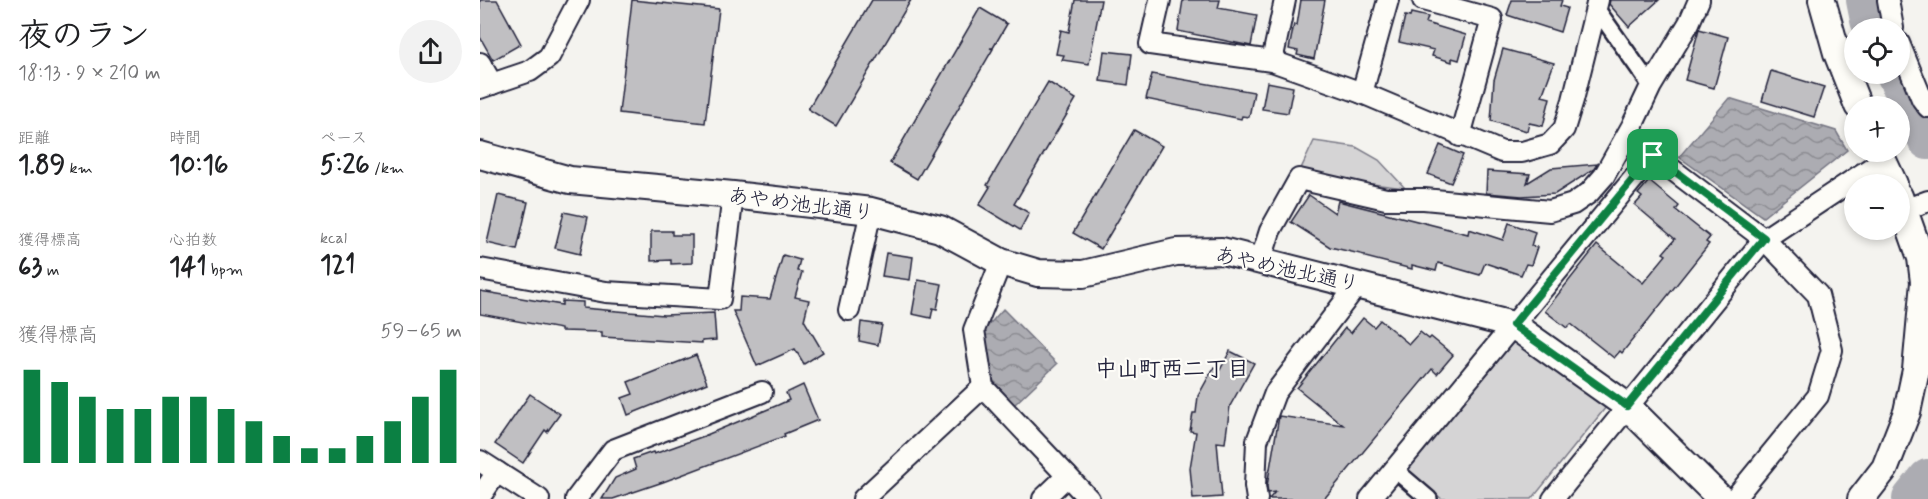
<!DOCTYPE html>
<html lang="ja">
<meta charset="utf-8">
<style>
body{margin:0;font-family:Mynerve,"Klee One",sans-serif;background:#f2f2f2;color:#202124;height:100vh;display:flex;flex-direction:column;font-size:22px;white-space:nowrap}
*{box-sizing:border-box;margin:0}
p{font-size:20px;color:#757577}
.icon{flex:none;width:33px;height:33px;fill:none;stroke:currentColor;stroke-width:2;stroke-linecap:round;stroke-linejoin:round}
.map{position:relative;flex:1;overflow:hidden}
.details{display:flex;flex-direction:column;background:#fff;width:480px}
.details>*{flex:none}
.controls{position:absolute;left:1364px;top:18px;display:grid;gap:12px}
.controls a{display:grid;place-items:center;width:66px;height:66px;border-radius:50%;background:#fff;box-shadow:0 3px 9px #0003;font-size:30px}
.pin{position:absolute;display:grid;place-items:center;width:51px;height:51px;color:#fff;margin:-26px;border-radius:12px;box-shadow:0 3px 9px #0006}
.round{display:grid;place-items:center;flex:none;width:63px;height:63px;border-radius:32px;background:#f2f2f2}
.summary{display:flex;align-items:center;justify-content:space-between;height:102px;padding:0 18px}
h1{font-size:33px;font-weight:700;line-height:45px}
.stats{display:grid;grid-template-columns:repeat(3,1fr);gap:9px;height:102px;padding:6px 18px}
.stats div{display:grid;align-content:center}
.stats b{font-size:26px;font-weight:700}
.stats small{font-size:16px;font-weight:400}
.stats p{font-size:16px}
.chart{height:168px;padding:12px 18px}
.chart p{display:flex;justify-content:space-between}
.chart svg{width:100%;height:108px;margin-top:6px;stroke:#0b8043;stroke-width:6}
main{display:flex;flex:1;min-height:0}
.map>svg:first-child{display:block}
</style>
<main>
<section class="details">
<div class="summary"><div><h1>夜のラン</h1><p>18:13 · 9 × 210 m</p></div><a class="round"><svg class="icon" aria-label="share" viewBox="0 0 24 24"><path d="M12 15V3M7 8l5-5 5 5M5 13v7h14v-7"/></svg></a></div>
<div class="stats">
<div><p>距離</p><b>1.89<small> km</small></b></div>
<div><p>時間</p><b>10:16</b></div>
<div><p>ペース</p><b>5:26<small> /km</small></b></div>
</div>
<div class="stats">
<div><p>獲得標高</p><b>63<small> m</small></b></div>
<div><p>心拍数</p><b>141<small> bpm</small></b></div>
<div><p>kcal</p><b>121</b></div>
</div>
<div class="chart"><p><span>獲得標高</span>59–65 m</p>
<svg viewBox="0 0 160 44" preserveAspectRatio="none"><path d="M5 44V6M15 44V11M25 44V17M35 44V22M45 44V22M55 44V17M65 44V17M75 44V22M85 44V27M95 44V33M105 44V38M115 44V38M125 44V33M135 44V27M145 44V17M155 44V6"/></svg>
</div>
</section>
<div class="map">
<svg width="1448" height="499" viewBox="0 0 1448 499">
<defs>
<pattern id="water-waves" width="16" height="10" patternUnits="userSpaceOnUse" patternTransform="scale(1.5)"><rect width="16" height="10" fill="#acacb2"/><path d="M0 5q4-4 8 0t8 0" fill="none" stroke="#8c8c92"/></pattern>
</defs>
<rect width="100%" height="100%" fill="#f4f3ef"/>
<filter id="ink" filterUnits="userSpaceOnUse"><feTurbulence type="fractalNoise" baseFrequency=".0167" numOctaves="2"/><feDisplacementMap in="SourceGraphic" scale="12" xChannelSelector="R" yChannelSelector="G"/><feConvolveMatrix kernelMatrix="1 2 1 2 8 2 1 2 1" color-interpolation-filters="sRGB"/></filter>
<g filter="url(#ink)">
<g fill="#d5d4d5" stroke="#7c7b88" stroke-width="1.5">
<path d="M834 141 876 147 899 160 925 188 818 175Z"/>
<path d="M1034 332 1126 407 1052 499H962L924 469Z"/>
</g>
<g fill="url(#water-waves)" stroke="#757582" stroke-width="1.5">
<path d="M1249 98 1356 131 1367 150 1283 217 1199 157Z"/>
<path d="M523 309 577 364 534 405 507 374 505 329Z"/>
</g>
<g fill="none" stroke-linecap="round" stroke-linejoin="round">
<g stroke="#acacb2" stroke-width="40">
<path d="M1386 0 1390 20 1394 28"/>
<path d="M1416 74 1448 140"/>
<path d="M1432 499 1448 479"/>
</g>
</g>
<g fill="#c0bfc2" stroke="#22223b" stroke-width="1.5">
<path d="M0 0H17L41 44 13 60 0 37Z"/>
<path d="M152 0 239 9 225 123 139 113Z"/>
<path d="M392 0H431L356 126 328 109Z"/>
<path d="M595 0H621L609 64 582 60 584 55 576 54 581 30 589 32Z"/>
<path d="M703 0H740L738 8 777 15 771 46 698 31Z"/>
<path d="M821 0H845L834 59 817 55 818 51 809 49 814 24 817 25Z"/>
<path d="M1032 0H1082L1080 6 1087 8 1080 32 1027 15Z"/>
<path d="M1130 0H1179L1149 27 1129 4Z"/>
<path d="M500 8 527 24 513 48H510L513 49 437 179 410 163Z"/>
<path d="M931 13 948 17 946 23 986 35 979 60 972 58V62L952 56 954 50 919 42 925 16 930 17Z"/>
<path d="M1219 29 1248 37 1234 88 1205 80Z"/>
<path d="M1023 49 1074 63 1062 96 1070 98 1063 126 1049 123 1047 131 1011 121 1014 80Z"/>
<path d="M624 51 652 54 648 85 620 81Z"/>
<path d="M1291 71 1344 87 1334 117 1282 101Z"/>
<path d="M672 74 774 92 769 117 762 116 761 119 666 99Z"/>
<path d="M568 82 596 99 534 204 549 213 540 230 499 205 510 187 507 185Z"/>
<path d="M787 82 813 87 808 113 782 109Z"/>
<path d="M654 130 682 146 621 249 593 233Z"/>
<path d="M960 145 983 155 971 183 948 174Z"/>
<path d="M1117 164 1114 169 1075 194 1042 196 1006 193 1007 171 1050 174 1047 183 1071 168Z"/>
<path d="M1169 181 1199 206 1196 210 1230 237 1226 242 1229 244 1142 353 1140 351 1134 358 1091 324 1087 328 1065 311 1117 245 1163 283 1186 255 1183 253 1195 239 1155 205 1162 197 1158 194Z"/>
<path d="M18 195 48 202 37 250 7 243Z"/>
<path d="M829 195 855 213 858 201 988 234 989 229 1023 240 1029 223 1055 232 1051 246 1057 247 1051 265 1046 264 1041 275 1005 263 1000 275 958 263 956 271 932 265V269L885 257V255L850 247 811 222Z"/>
<path d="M84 212 108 217 100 254 75 248Z"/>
<path d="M171 231H192V235H212V263L191 264V260L171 261Z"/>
<path d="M406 253 433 257 430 280 402 276Z"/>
<path d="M303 255 320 260 317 271 322 272 315 297 329 300 324 320 343 352 324 364 315 349 277 366 253 311H259L260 297 290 299Z"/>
<path d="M438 280 462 284 457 309 453 308 451 318 432 314Z"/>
<path d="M0 291 82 305V301L103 302V308L184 315 234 313 236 340 222 341V343L122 337V332L81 331V329L0 314Z"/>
<path d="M883 318 894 327 900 320 929 344 940 332 949 339 951 337 973 355 957 374 952 369 844 499H789L795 492 788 493 787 486 799 416 863 425 817 388 865 328 871 333Z"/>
<path d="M381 322 402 325 398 345 379 341Z"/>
<path d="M750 351 774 363 750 406 745 443 737 442 742 497 713 499 710 468 716 432 710 431 713 413H716L718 396 734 367 740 370Z"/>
<path d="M216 355 227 383 148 415 142 398 153 394 148 382Z"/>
<path d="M323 385 338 420 304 434 305 436 183 482 133 499H122L135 478 156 469 153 459 173 452 174 454 224 436 298 405 309 400 306 393Z"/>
<path d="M50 394 80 414 67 432 65 430 43 463 15 444Z"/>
</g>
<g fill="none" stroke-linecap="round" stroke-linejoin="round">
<defs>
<g id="pedestrian">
<path d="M1116 8 1171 86"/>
<path d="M914 469 949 499"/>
</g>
<g id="minor">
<path d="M680 0 670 44 792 61 882 93 1022 152H1042L1070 144 1084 129 1093 100 1118 0"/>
<path d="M943 0 1012 19 980 136"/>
<path d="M1408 0 1413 28"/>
<path d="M1419 43 1442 99 1448 107"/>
<path d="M792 61 805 0"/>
<path d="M0 63 12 84"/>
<path d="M0 88 50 71 69 57 99 0"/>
<path d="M882 93 908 0"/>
<path d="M1424 210 1448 201"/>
<path d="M783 253 790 231 819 179 906 199H944L1070 211 1093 204 1109 193 1124 176 1152 126 1171 86 1209 23 1219 0"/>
<path d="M521 262 494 330 503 387 609 499"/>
<path d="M0 269 126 292 240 299 253 195"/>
<path d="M369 310 391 211"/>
<path d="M0 461 59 499"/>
<path d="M0 497 17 472"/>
<path d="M96 499 133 450 282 392"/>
<path d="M383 499 503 387"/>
<path d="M563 499 587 476"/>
<path d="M777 499 775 486 777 441 795 393 878 284"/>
<path d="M890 499 1173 155 1284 239 1338 295 1352 350 1338 396 1254 499"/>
<path d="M1073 499 1284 239 1403 160"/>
</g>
<g id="tertiary">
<path d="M1342 0 1357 53 1378 106"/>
<path d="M1399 152 1414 184"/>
<path d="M0 155 90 180 253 195 391 211 460 229 521 262 558 273 603 274 696 252 742 251 1033 325 1147 406 1241 499"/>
<path d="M1381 499 1405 468 1427 412 1436 370 1444 282 1441 258 1419 196"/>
</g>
</defs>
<use href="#pedestrian" stroke="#22223b" stroke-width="20"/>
<use href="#minor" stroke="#22223b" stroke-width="24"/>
<use href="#tertiary" stroke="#22223b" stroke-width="30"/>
<use href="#pedestrian" stroke="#fdfcf7" stroke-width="15"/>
<use href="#minor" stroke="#fdfcf7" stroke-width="20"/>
<use href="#tertiary" stroke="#fdfcf7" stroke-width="26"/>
</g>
</g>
<g fill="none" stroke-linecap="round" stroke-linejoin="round" filter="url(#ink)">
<defs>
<path id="route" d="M1173 155 1284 238 1147 406 1033 325Z"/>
</defs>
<use href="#route" stroke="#fff" stroke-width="12"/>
<use href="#route" stroke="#0b8043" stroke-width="8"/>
</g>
<g text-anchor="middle" stroke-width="4.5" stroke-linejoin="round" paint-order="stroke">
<g font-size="21" fill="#22223b" stroke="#fdfcf7">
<text transform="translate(321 204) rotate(7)" y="7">あやめ池北通り</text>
<text transform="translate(807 269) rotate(12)" y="7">あやめ池北通り</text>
</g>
<g font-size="22" font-weight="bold" fill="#22223b" stroke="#fdfcf7">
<text x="692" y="376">中山町西二丁目</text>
</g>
</g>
</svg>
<div class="controls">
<a><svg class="icon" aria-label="locate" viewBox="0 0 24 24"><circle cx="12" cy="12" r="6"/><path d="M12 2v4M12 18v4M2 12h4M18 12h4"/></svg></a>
<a>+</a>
<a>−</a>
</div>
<div class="pin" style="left:1173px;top:155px;background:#1e9e55"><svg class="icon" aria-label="arrive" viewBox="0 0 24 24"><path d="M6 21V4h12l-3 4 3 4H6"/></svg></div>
</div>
</main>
